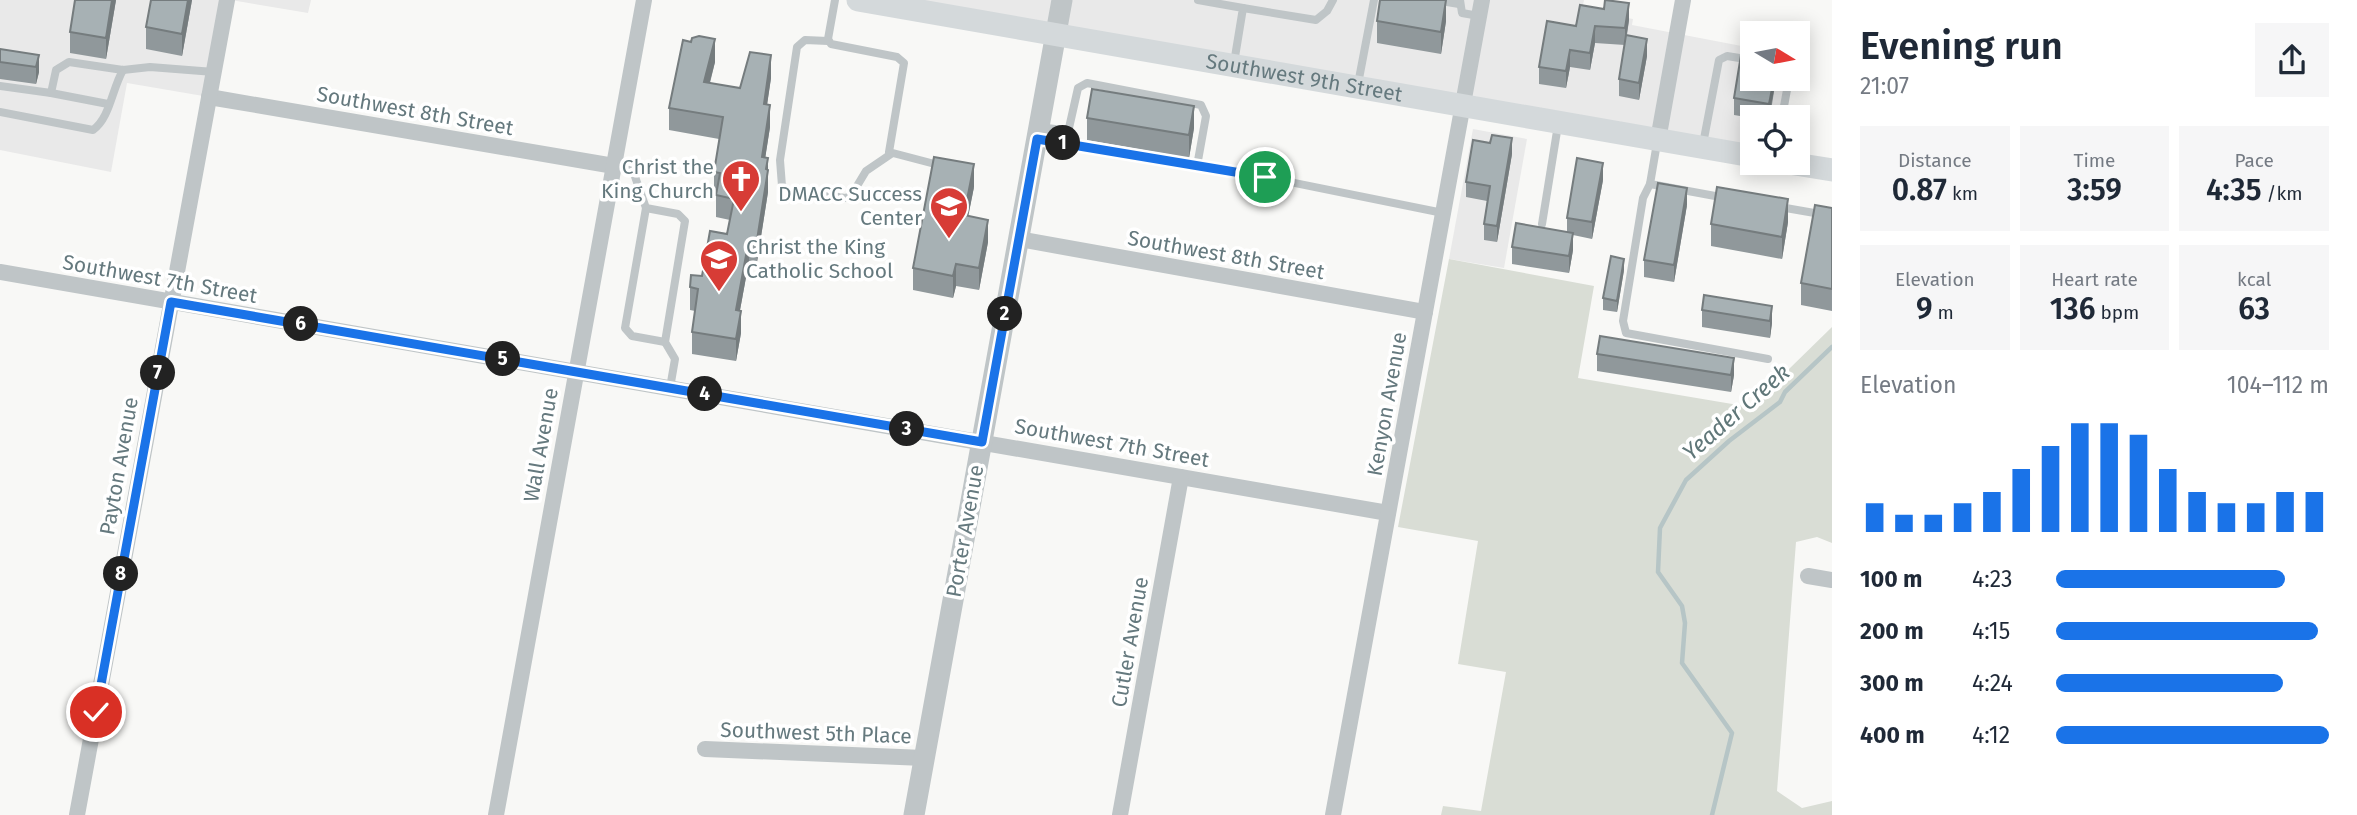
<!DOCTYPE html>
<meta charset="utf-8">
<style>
body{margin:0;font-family:"Fira Sans",sans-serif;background:#f6f6f7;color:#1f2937;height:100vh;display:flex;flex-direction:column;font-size:26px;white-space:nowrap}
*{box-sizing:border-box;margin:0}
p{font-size:23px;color:#747a83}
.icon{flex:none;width:38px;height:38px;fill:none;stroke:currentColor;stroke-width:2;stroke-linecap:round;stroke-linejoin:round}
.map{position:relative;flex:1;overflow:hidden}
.details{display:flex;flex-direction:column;background:#fff;width:525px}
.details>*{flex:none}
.needle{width:46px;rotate:100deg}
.controls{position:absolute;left:1740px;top:21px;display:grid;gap:14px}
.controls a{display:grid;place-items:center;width:70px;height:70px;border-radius:0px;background:#fff;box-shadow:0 4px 18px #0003;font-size:35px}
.pin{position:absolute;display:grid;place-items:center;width:60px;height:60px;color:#fff;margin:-30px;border:4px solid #fff;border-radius:50%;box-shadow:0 2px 7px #0007}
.km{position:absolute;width:35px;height:35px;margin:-18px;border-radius:50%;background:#222;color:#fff;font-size:19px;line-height:35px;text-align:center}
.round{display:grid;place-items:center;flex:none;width:74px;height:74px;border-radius:0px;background:#f6f6f7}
.summary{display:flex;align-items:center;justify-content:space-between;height:119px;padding:0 28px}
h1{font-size:38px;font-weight:600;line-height:52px}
.stats{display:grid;grid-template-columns:repeat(3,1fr);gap:10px;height:119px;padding:7px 28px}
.stats div{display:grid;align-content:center;border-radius:0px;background:#f6f6f7;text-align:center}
.stats b{font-size:30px;font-weight:600}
.stats small{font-size:19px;font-weight:400}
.stats p{font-size:19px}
.chart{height:196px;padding:14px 28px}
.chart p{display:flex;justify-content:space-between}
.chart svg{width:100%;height:126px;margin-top:7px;stroke:#1a73e8;stroke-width:6}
ul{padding:0 28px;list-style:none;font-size:23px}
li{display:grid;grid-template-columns:112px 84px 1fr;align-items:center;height:52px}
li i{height:18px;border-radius:9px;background:#1a73e8}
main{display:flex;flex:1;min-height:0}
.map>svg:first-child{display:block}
</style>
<main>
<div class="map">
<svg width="1832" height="815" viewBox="0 0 1832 815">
<rect width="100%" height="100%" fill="#f8f8f6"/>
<g fill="#e9e9e9">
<path d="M0 0H227L209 97 127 83 111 172 0 150Z"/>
<path d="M231 0H311L308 13Z"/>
<path d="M858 0H1584L1582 10 1633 19 1632 25 1752 48V79H1791L1784 117H1752V156Z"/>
<path d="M1473 129 1527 139 1504 268 1449 259Z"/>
</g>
<path fill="#d9ddd5" d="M1449 259 1594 286 1578 378 1750 407 1832 327V543L1817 537 1796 542 1777 791 1802 808 1832 801V815H1441L1443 806 1481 811 1506 672 1458 664 1478 541 1398 527Z"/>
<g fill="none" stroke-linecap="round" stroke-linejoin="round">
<path stroke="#b6c5c6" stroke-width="4.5" d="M1712 815 1732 733 1682 663 1685 623 1682 606 1658 572 1660 528 1686 480 1729 441 1780 402 1785 392 1832 347"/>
<g stroke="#bfc5c7" stroke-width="8">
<path d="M835 0 828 39 831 44 897 57 904 63 889 152 931 163"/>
<path d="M1198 0 1243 8 1234 63"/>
<path d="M1435 0 1459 4"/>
<path d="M1460 0 1462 13 1479 16"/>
<path d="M1243 8 1316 20 1327 11 1333 0"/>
<path d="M828 41 805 40 797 47 780 160 782 186 789 190 845 198 851 196 866 171 891 154"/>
<path d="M1358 84 1374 0"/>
<path d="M0 86 51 93 56 70 69 62 123 70 150 67 214 72"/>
<path d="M51 93 108 104"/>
<path d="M0 112 93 130C110 118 112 89 123 70"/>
<path d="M1782 117 1789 79"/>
<path d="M1039 127 1063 130 1069 128 1078 88 1087 83 1201 105 1206 116 1197 166"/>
<path d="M1040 139 1265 177 1443 213"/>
<path d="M1657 143 1650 184 1643 198 1623 321 1626 333 1768 359"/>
<path d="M1703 144 1719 60 1727 56 1752 60"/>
<path d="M614 166 633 171 646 208 678 214 685 221 665 342 675 359 670 388"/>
<path d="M1650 184 1726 198"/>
<path d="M1780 207 1832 216"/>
<path d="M646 208 625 328 632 336 665 342"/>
<path d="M1542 224 1558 125"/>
</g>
<g stroke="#bfc5c7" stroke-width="16">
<path d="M209 97 614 166"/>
<path d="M1658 140 1683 0"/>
<path d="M1019 239 1425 312"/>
<path d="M0 272 1388 513"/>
<path d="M1808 576 1832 580"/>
<path d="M705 749 924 758"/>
<path d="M77 815 227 0"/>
<path d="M496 815 644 0"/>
<path d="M1120 815 1181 477"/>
<path d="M1333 815 1482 0"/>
</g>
<path stroke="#bfc5c7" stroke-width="21" d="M914 815 1062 0"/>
<g stroke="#d4d9db" stroke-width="23">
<path id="s1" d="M858 0 1752 156"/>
<path d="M1789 163 1832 170"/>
</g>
</g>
<g fill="#90989b">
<path d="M116 0 106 59 70 53V32Z"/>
<path d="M151 0H192L182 56 146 49V27Z"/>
<path d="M1629 20 1627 35 1647 56 1639 100 1619 96V79L1625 45 1595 43 1590 70 1570 67 1566 88 1539 84V67L1576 26Z"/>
<path d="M1377 21H1446L1441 54 1377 43Z"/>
<path d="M691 42 715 62 710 83 740 88 771 78 767 104 770 127 765 158 768 170V192L757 262 749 261 740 310 741 333 736 361 692 354V332L695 311 690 310V287L702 276 727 234 730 220 716 217V194H714V172L719 139 669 130V108Z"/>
<path d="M0 49 39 55V72L36 84 0 79Z"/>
<path d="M1776 79 1770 117H1752V118L1734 115V98Z"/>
<path d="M1087 118 1194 128 1189 158 1087 140Z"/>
<path d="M1512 154 1497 242 1484 240V224L1487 201 1466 197V182Z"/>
<path d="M1603 180 1592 239 1573 235V250L1569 273 1512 264V247L1567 232V218Z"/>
<path d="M974 187 968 216 988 242 979 290 956 286 953 298 913 290V268Z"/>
<path d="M1687 205 1674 282 1644 277V260Z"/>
<path d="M1832 208V311L1801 305V283Z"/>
<path d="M1788 222 1782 259 1711 246V224Z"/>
<path d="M1624 270 1617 312 1603 310V298Z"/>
<path d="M1772 306V323L1770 338 1702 327V310Z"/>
<path d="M1597 354 1734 375 1731 392 1597 371Z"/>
</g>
<g fill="#757c7e">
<path d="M112 0H116L106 59V38Z"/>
<path d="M188 0H192L182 56V34Z"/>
<path d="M1446 0V21L1441 54V32Z"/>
<path d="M1629 3V20L1625 45V28Z"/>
<path d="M1595 26V43L1590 70V53Z"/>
<path d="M715 39V62L704 104V82Z"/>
<path d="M1647 39V56L1639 100V83Z"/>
<path d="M1570 50V67L1566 88V71Z"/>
<path d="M39 55V72L36 84V67Z"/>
<path d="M771 55V78L764 126V104Z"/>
<path d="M1774 79H1776L1769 117V104Z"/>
<path d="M770 105V127L762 179V157Z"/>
<path d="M1194 106V128L1189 158V135Z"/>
<path d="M1512 138V154L1497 242V226Z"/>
<path d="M768 158V192L757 262V240Z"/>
<path d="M1603 163V180L1592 239V222Z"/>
<path d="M974 164V187L964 238V215Z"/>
<path d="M1687 188V205L1674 282V265Z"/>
<path d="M1788 199V222L1782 259V237Z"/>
<path d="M988 220V242L979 290V268Z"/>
<path d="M1573 233V250L1569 273V256Z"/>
<path d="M749 239V261L736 332V310Z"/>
<path d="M1624 259V270L1617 312V301Z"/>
<path d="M956 264V286L953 298V276Z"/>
<path d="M1772 306V323L1770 338V321Z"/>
<path d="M741 311V333L736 361V339Z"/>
<path d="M1734 358V375L1731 392V375Z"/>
</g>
<g fill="#a7b1b4" stroke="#757c7e" stroke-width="2">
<path d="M75 0H112L106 38 70 32Z"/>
<path d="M151 0H188L182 34 146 27Z"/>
<path d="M1380 0H1446L1441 32 1377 21Z"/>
<path d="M1605 0 1629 3 1625 28 1595 26 1590 53 1570 50 1566 71 1539 67 1547 21 1576 26 1580 5 1604 9Z"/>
<path d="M1626 35 1647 39 1639 83 1619 79Z"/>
<path d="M699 36 715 39 704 82 740 88 750 52 771 55 764 104 770 105 762 157 768 158 766 169 768 170 757 240 749 239 736 310 741 311 736 339 692 332 698 289 690 287 691 275 702 276 710 231 727 234 734 199 716 195 720 173 714 172 723 117 669 108 683 40 691 42 692 38Z"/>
<path d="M0 49 39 55 36 67 0 62Z"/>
<path d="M1742 49 1752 51V79H1774L1769 104 1734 98Z"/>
<path d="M1092 89 1194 106 1189 135 1087 118Z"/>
<path d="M1492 135 1512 138 1497 226 1484 224 1490 186 1466 182 1473 140 1490 143Z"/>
<path d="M934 157 974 164 964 215 988 220 979 268 956 264 953 276 913 268Z"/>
<path d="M1577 158 1603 163 1592 222 1567 218Z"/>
<path d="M1658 183 1687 188 1674 265 1644 260Z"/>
<path d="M1717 187 1788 199 1782 237 1711 224Z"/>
<path d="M1815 205 1832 208V289L1801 283Z"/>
<path d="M1516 223 1573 233 1569 256 1512 247Z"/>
<path d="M1611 256 1624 259 1617 301 1603 298Z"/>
<path d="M1704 295 1772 306 1770 321 1702 310Z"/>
<path d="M1600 336 1734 358 1731 375 1597 354Z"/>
</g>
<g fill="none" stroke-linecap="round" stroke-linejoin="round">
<defs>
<path id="route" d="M96 712 171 302 982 442 1037 139 1265 177"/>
</defs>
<use href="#route" stroke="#fff" stroke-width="14"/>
<use href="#route" stroke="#1a73e8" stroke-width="9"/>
</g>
<defs>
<symbol id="church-pin" viewBox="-11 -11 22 30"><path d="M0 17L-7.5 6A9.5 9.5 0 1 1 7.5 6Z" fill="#d73c36" stroke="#fff"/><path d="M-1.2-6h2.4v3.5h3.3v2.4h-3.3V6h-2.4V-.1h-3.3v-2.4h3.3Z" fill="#fff"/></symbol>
<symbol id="university-pin" viewBox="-11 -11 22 30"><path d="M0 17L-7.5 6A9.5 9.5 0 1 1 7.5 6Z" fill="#d73c36" stroke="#fff"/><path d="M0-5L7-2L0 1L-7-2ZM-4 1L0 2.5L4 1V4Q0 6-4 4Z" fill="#fff"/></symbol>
<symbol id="school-pin" viewBox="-11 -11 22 30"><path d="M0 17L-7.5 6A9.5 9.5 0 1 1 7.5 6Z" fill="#d73c36" stroke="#fff"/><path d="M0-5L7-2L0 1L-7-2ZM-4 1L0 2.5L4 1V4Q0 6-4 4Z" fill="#fff"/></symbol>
</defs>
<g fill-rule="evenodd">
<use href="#church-pin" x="719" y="157" width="44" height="60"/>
<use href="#university-pin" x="927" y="184" width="44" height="60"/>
<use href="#school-pin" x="697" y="237" width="44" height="60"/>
</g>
<g text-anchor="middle" stroke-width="7" stroke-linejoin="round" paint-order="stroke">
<g font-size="21" fill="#65797e" stroke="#fff">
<text dy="7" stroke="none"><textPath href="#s1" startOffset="453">Southwest 9th Street</textPath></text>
<text transform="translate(415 111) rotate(10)" y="7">Southwest 8th Street</text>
<text transform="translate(1226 255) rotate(10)" y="7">Southwest 8th Street</text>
<text transform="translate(160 279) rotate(10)" y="7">Southwest 7th Street</text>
<text transform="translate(1387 404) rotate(-80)" y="7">Kenyon Avenue</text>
<text transform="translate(1112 443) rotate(10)" y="7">Southwest 7th Street</text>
<text transform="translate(541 445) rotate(-80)" y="7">Wall Avenue</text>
<text transform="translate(119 466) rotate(-80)" y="7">Payton Avenue</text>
<text transform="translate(965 531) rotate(-80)" y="7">Porter Avenue</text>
<text transform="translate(1130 642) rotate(-80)" y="7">Cutler Avenue</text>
<text transform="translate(816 733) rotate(2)" y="7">Southwest 5th Place</text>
</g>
<g font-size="21" fill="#65797e" stroke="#fff" text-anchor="end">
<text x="714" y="174">Christ the<tspan x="714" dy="24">King Church</tspan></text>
<text x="922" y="201">DMACC Success<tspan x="922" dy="24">Center</tspan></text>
<text x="746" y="254" text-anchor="start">Christ the King<tspan x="746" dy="24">Catholic School</tspan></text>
</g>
<g font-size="23" font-style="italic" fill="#607779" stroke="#fff">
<text transform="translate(1736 412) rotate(-41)" y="8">Yeader Creek</text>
</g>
</g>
</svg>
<div class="controls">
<a><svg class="needle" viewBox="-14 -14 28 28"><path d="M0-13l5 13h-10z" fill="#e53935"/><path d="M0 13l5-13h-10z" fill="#747a83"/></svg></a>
<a><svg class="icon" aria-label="locate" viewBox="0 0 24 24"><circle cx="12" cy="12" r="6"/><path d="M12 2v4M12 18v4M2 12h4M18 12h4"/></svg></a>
</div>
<div class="pin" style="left:1265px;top:177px;background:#1e9e55"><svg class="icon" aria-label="arrive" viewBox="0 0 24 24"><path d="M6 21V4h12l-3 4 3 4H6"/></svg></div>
<div class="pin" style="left:96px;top:712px;background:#d93025"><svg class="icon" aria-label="check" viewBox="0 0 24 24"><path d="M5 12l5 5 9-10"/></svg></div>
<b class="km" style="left:1063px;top:143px">1</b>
<b class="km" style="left:1005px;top:314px">2</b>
<b class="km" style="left:907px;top:429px">3</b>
<b class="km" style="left:705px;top:394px">4</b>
<b class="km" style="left:503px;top:359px">5</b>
<b class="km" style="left:301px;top:324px">6</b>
<b class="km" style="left:158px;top:373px">7</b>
<b class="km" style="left:121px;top:574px">8</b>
</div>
<section class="details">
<div class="summary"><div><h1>Evening run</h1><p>21:07</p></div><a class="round"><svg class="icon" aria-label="share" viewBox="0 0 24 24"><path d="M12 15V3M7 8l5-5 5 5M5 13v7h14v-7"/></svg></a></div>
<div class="stats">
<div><p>Distance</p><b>0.87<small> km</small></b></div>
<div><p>Time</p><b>3:59</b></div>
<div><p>Pace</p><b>4:35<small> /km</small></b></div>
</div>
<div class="stats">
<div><p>Elevation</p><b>9<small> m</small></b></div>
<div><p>Heart rate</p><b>136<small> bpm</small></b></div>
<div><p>kcal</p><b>63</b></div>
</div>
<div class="chart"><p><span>Elevation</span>104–112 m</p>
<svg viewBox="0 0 160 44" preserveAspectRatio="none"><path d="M5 44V34M15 44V38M25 44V38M35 44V34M45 44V30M55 44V22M65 44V14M75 44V6M85 44V6M95 44V10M105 44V22M115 44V30M125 44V34M135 44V34M145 44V30M155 44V30"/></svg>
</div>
<ul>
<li><b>100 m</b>4:23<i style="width:84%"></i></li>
<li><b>200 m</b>4:15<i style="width:96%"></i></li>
<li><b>300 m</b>4:24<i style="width:83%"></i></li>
<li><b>400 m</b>4:12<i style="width:100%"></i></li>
</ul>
</section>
</main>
